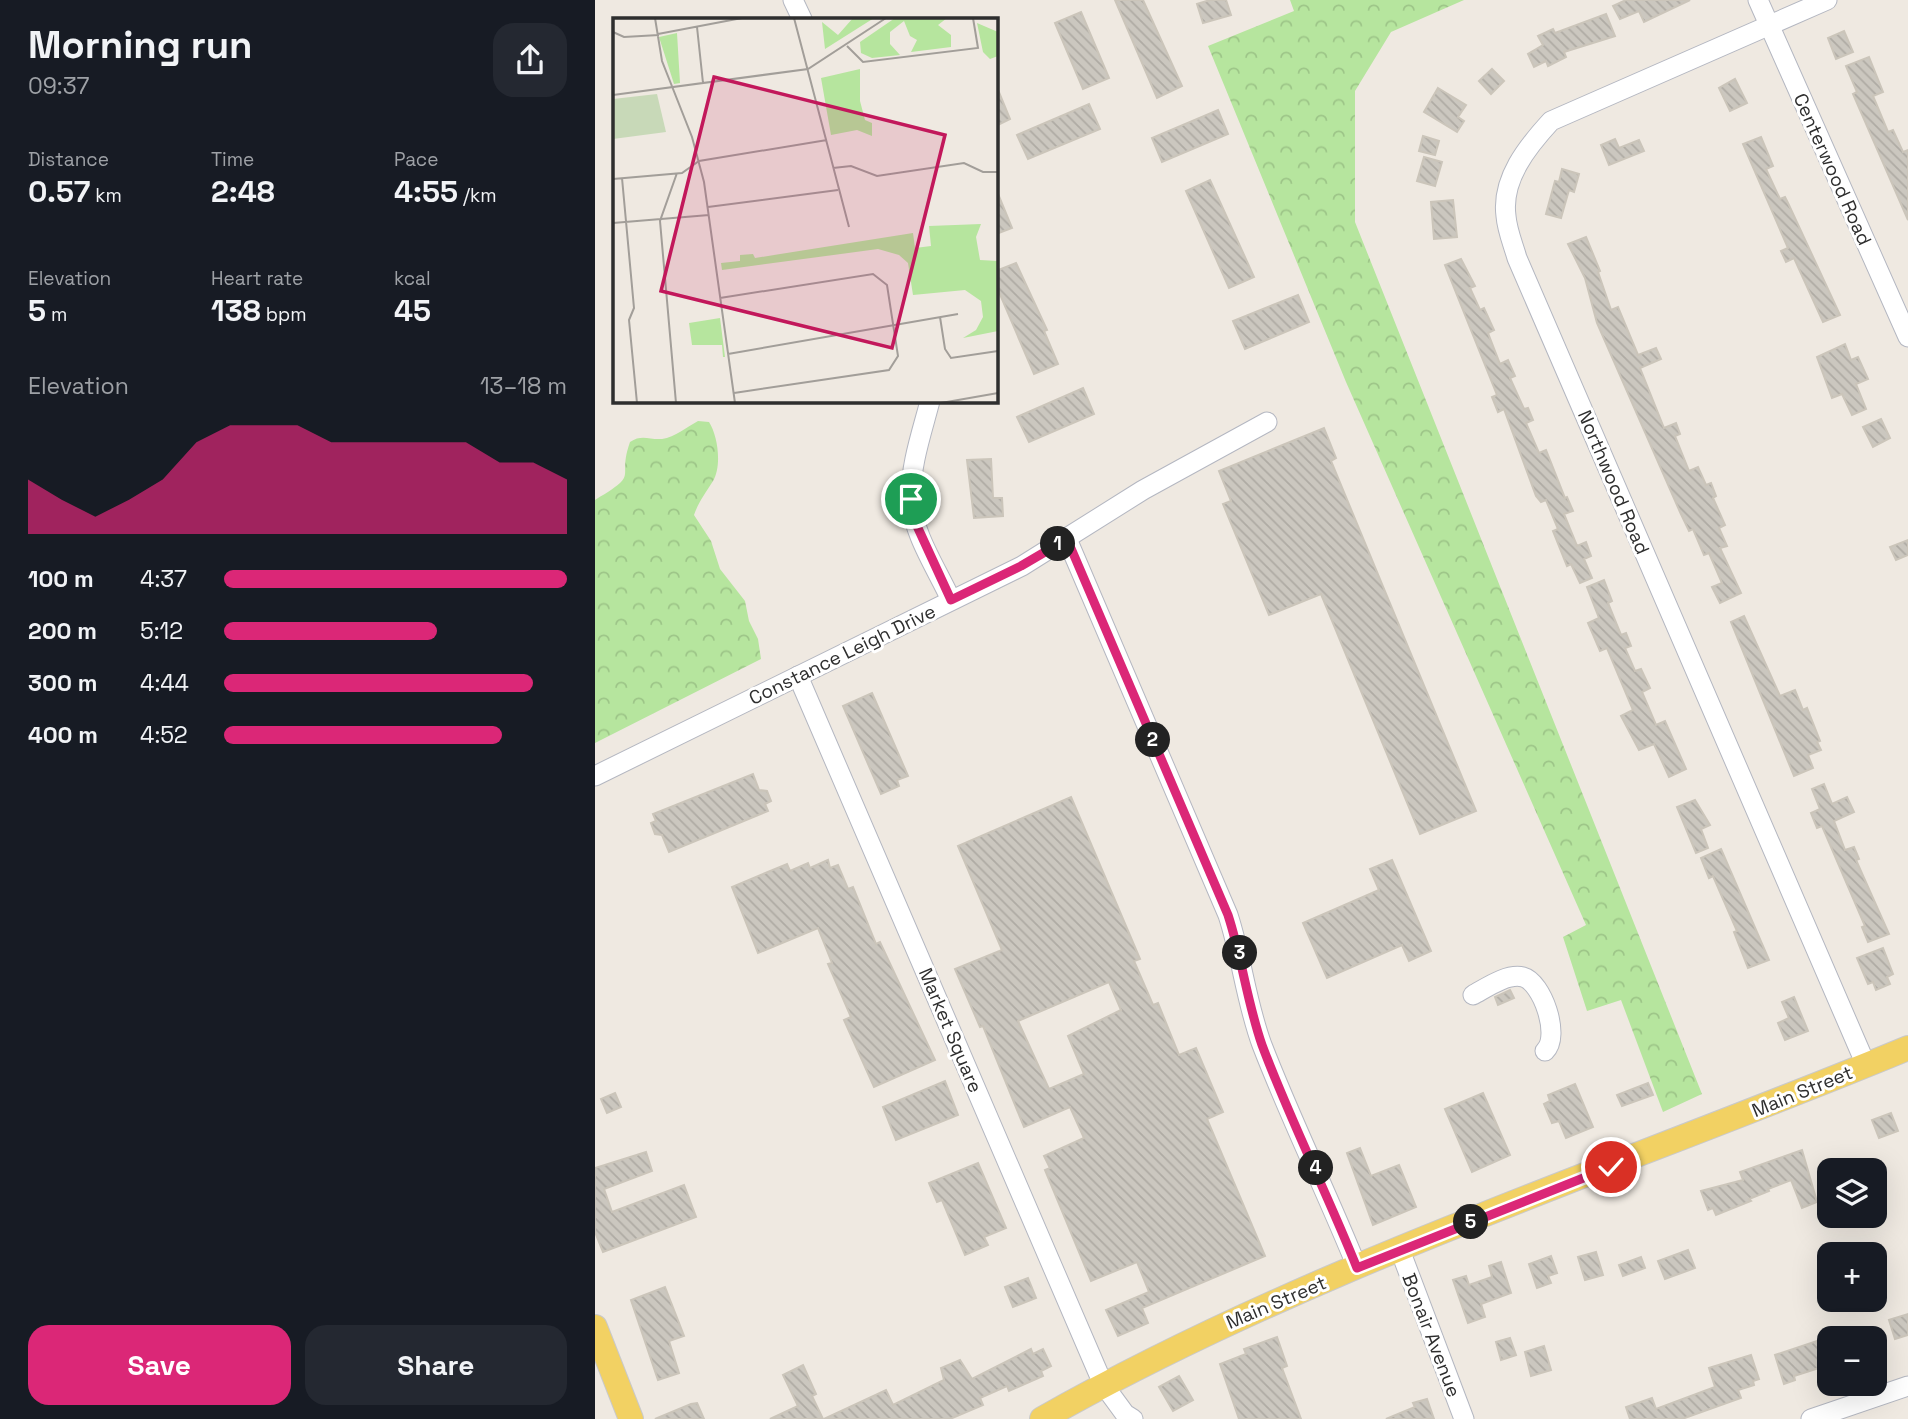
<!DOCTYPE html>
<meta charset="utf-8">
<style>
body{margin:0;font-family:"Space Grotesk",sans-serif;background:#242831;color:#f1f3f6;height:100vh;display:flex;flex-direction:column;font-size:26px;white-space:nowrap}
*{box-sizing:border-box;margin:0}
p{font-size:23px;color:#9ea1a6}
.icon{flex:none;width:38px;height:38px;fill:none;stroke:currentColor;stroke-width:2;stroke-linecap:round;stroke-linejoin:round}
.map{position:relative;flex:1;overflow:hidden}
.drawer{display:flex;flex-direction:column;background:#171b24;width:595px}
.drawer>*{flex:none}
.buttons{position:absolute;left:1222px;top:1158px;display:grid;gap:14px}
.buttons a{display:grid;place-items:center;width:70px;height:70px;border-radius:14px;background:#171b24;box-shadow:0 7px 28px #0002;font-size:35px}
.pin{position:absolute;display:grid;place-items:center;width:60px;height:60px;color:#fff;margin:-30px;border:4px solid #fff;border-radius:50%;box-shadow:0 2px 7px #0007}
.km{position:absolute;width:35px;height:35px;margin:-18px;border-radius:50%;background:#222;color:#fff;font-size:19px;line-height:35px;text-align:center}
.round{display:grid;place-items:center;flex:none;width:74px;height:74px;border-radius:21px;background:#242831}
.summary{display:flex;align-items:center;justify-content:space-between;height:119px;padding:0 28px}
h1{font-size:38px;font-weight:700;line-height:52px}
.stats{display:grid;grid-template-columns:repeat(3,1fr);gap:10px;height:119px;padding:7px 28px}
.stats div{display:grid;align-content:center}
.stats b{font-size:30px;font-weight:700}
.stats small{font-size:19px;font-weight:400}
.stats p{font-size:19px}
.chart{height:196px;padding:14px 28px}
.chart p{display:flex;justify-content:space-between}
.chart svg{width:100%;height:126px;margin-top:7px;fill:#db2777;opacity:.7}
.primary-button{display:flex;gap:14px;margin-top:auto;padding:14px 28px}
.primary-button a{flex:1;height:80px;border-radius:21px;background:#db2777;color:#fff;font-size:28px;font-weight:700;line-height:80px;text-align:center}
.primary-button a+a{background:#242831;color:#f1f3f6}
ul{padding:0 28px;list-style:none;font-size:23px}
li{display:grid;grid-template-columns:112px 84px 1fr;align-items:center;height:52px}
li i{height:18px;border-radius:9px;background:#db2777}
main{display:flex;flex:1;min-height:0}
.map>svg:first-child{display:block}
</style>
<main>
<section class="drawer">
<div class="summary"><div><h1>Morning run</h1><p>09:37</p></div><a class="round"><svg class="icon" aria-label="share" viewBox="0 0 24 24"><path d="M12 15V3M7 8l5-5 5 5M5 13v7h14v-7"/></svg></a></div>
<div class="stats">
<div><p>Distance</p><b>0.57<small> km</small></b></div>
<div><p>Time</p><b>2:48</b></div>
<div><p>Pace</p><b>4:55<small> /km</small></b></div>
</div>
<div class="stats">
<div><p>Elevation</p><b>5<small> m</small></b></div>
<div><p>Heart rate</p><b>138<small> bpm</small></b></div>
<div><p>kcal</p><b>45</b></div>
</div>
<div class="chart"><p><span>Elevation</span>13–18 m</p>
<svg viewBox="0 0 160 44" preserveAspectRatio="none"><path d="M0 44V25L10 32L20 38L30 32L40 25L50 12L60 6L70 6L80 6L90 12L100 12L110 12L120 12L130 12L140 19L150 19L160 25V44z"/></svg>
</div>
<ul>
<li><b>100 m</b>4:37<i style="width:100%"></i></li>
<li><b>200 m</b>5:12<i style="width:62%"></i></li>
<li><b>300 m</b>4:44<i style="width:90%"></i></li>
<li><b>400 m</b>4:52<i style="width:81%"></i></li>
</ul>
<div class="primary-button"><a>Save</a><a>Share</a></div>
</section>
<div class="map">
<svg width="1313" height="1419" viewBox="0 0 1313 1419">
<defs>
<pattern id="forest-crowns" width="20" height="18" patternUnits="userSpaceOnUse" patternTransform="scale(1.75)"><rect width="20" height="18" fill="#b6e59e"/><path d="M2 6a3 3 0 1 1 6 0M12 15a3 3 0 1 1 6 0" fill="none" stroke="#9dc588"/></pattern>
<pattern id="building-back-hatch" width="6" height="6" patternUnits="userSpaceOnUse" patternTransform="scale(1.75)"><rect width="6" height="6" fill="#cbc7bf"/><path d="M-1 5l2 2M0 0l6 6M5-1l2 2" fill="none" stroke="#afaba4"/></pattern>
</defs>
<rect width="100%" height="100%" fill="#efe9e1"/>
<g fill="url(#forest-crowns)">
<path d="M695 0H869L796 32 760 91V222L1107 1094 1068 1112 1026 1000 992 1011 968 937 991 925 751 382 613 46 699 11Z"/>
<path d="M103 421 114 422C123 436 127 466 118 481 110 494 104 501 99 515L116 541 125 569 150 601 154 621 163 639 166 659 0 743V500C47 472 21 481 35 442 47 434 54 440 67 439 80 437 92 427 103 421Z"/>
</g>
<g fill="url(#building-back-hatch)" stroke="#cbc5ba" stroke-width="2" fill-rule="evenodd">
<path d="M520 0H548L587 86 562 98Z"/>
<path d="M615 0H631L636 15 608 23 602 4Z"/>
<path d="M1031 0H1095L1049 22 1044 11 1025 19 1018 6Z"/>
<path d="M486 12 514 78 488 89 460 23Z"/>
<path d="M1011 14 1020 36 969 52 971 57 953 66 951 61 939 67 933 54 948 45 943 36 958 29 960 33Z"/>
<path d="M1249 31 1258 52 1241 59 1233 38Z"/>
<path d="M1274 57 1288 92 1278 96 1293 132 1298 130 1308 152 1313 150V220L1258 94 1262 92 1251 66Z"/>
<path d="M897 69 909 81 896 94 884 81Z"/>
<path d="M1140 79 1152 103 1135 111 1124 88Z"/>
<path d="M401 85 415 119 401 126Z"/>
<path d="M843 88 871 105 863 117 869 121 862 132 829 112Z"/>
<path d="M494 104 505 129 433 159 422 135Z"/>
<path d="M623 110 633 134 567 162 557 138Z"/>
<path d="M828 136 844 141 840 155 824 151Z"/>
<path d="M1166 137 1178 166 1171 169 1185 199 1190 197 1193 203 1245 315 1228 322 1199 258 1191 262 1186 251 1193 248 1148 144Z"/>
<path d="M1020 139 1024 148 1044 140 1049 151 1014 165 1006 145Z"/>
<path d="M829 157 847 162 840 186 822 181Z"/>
<path d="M967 169 984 174 979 192 974 190 966 218 951 214 960 181 964 182Z"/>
<path d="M615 180 659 277 634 288 591 191Z"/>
<path d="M401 189 417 228 401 234Z"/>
<path d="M858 200 862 237 839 239 836 202Z"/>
<path d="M991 237 1005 271 1003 272 1016 310 1023 307 1043 355 1061 348 1066 359 1045 368 1069 428 1081 423 1085 434 1080 436 1094 471 1103 467 1111 485 1116 483 1121 496 1118 498 1130 525 1124 528 1132 546 1125 548 1146 593 1125 603 1117 587 1127 583 1114 553 1109 555 1098 529 1094 531 1085 512 1002 323 990 278 973 244Z"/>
<path d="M866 259 880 286 875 288 885 310 889 308 899 330 893 333 905 364 913 360 920 376 915 378 929 409 933 408 938 420 931 423 944 453 951 450 970 498 972 497 978 511 969 514 982 546 991 542 996 556 989 559 997 578 985 583 976 564 972 566 958 531 963 529 951 500 946 502 941 496 909 409 903 412 897 397 902 395 850 265Z"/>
<path d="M421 263 452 330 449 331 463 364 439 374 401 285V271Z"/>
<path d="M703 295 714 322 650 349 638 321Z"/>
<path d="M1250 344 1256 360 1263 357 1273 379 1261 384 1271 409 1257 415 1247 394 1237 398 1222 357Z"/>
<path d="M488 388 499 414 434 442 422 417Z"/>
<path d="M1286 419 1295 438 1278 447 1268 427Z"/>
<path d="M729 428 741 458 736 461 881 811 825 834 726 594 674 615 628 504 636 501 624 471Z"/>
<path d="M396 459 398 498H407L408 516 379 518 372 460Z"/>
<path d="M1313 540V555L1301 560 1295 547Z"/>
<path d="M1009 580 1017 601 1013 603 1026 635 1031 633 1036 646 1030 648 1040 671 1046 669 1055 688 1047 692 1061 725 1070 721 1091 769 1074 777 1059 744 1044 750 1026 716 1038 710 1012 648 1005 651 993 623 1004 618 992 587Z"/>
<path d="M1149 616 1185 696 1200 690 1208 710 1212 708 1225 741 1222 742 1226 750 1213 755 1218 768 1199 776 1136 622Z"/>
<path d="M277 693 313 776 302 780 304 786 286 794 248 706Z"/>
<path d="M158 774 164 790 172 791 176 801 170 804 173 811 74 852 67 835 60 834 56 823 61 821 58 814Z"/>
<path d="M1229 784 1237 804 1252 797 1259 812 1239 821 1250 850 1259 847 1264 859 1261 860 1294 934 1273 942 1267 927 1270 926 1227 826 1222 828 1216 813 1225 809 1217 789Z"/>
<path d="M476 797 545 959 539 961 558 1005 563 1003 584 1055 601 1048 628 1112 612 1119 670 1256 547 1308 553 1323 523 1336 511 1310 554 1292 542 1262 496 1281 450 1170 455 1168 449 1156 489 1138 475 1107 429 1127 388 1026 385 1027 360 969 407 950 363 846ZM514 982 526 1010 473 1036 489 1074 454 1089 423 1021Z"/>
<path d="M1100 800 1115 825 1106 829 1113 848 1101 853 1082 807Z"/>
<path d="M1126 849 1174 960 1153 968 1139 932 1142 931 1118 876 1114 878 1106 858Z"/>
<path d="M233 860 235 868 243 865 253 889 258 887 281 944 285 942 340 1060 279 1087 249 1020 256 1017 233 964 237 963 223 928 163 953 137 887 192 864 195 871 213 863 215 868Z"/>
<path d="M797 860 836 951 814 961 807 945 732 978 708 923 784 890 775 869Z"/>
<path d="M1288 948 1298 974 1292 977 1295 984 1281 990 1278 982 1273 984 1262 958Z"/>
<path d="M915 990 919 998 903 1005 900 997Z"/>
<path d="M1199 997 1213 1031 1190 1040 1183 1023 1194 1018 1187 1002Z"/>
<path d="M350 1081 363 1115 301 1140 288 1107Z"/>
<path d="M1053 1083 1058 1095 1027 1106 1022 1095Z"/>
<path d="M980 1084 998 1127 971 1138 964 1121 957 1123 949 1104 955 1101 953 1095Z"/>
<path d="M20 1093 26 1107 12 1113 6 1099Z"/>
<path d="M888 1093 915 1155 877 1172 850 1109Z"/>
<path d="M1296 1113 1303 1131 1284 1138 1277 1120Z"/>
<path d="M765 1148 776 1176 804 1165 821 1207 778 1225 752 1153Z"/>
<path d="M1207 1150 1222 1202 1207 1208 1196 1180 1173 1189 1174 1191 1154 1199 1156 1201 1121 1215 1118 1208 1113 1210 1106 1191 1148 1180 1145 1172Z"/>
<path d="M51 1152 57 1171 9 1189 17 1212 89 1185 101 1217 8 1252 0 1232V1168Z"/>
<path d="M383 1163 411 1228 389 1237 393 1245 370 1255 347 1200 342 1202 334 1183Z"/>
<path d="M1093 1250 1100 1268 1070 1279 1063 1261Z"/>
<path d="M1001 1252 1008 1275 990 1280 983 1257Z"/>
<path d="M956 1256 962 1273 953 1276 956 1283 942 1288 934 1264Z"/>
<path d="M1046 1257 1050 1268 1028 1276 1024 1265Z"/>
<path d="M906 1262 916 1293 886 1304 890 1317 873 1323 858 1280 871 1276 874 1285 897 1277 894 1266Z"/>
<path d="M433 1278 441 1298 418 1307 410 1287Z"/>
<path d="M70 1287 89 1336 74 1341 84 1373 63 1380 36 1300Z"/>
<path d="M1313 1314V1335L1300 1339 1294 1320Z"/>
<path d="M682 1337 692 1366 687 1368 706 1419H644L625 1364 651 1354 649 1349Z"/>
<path d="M915 1338 921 1355 906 1360 901 1342Z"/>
<path d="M1222 1341 1230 1366 1199 1376 1200 1380 1189 1384 1180 1355Z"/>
<path d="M949 1346 956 1370 936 1376 930 1352Z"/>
<path d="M436 1349 438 1354 448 1349 456 1366 446 1371 448 1376 414 1391 412 1386 385 1398 388 1405 355 1419H229L291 1390 298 1405 349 1380 346 1368 365 1360 377 1379Z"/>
<path d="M1156 1355 1164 1379 1158 1381 1159 1385 1143 1390 1146 1398 1087 1419H1035L1031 1407 1057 1398 1061 1409 1120 1387 1114 1368Z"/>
<path d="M208 1365 221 1394 217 1396 228 1419H175L203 1406 188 1375Z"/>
<path d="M584 1376 598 1400 578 1411 564 1387Z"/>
<path d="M832 1399 839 1419H791L820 1407 818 1403Z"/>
<path d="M102 1403 109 1419H60L96 1404Z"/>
</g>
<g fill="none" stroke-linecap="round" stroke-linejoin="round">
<defs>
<g id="minor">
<path d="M198 0 207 19"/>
<path d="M1163 0 1313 337"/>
<path d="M1232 0 956 121C933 146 906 179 911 216 912 230 918 244 922 258L1271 1065"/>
<path d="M335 401C327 432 315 466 316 498 317 533 342 569 356 600"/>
<path d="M472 539 633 915C647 958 651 1002 667 1045 696 1120 732 1193 762 1267"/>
<path d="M203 676 508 1384 530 1414 538 1419"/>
<path d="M0 776 427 566 548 490 672 422"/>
<path d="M878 995C891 988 912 973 928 977 947 982 966 1036 950 1051"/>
<path d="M805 1250 869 1419"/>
<path d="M1216 1419 1313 1386"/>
</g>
<g id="major">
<path d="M0 1327 36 1419"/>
<path d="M447 1419C721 1264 1023 1168 1313 1048"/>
</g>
</defs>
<use href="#minor" stroke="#b4b7c1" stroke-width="21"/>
<use href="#major" stroke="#c9c9c9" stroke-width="26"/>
<use href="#minor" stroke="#fff" stroke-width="19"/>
<use href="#major" stroke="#f2d163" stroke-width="24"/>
</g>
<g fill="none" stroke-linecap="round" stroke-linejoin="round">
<defs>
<path id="route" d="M316 499 322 526 356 600 426 566 472 539 633 915C647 958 652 1002 667 1045 695 1120 732 1193 762 1268L1016 1167"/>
</defs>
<use href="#route" stroke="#fff" stroke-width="14"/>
<use href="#route" stroke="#db2777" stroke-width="9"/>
</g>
<g text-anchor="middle" stroke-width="6" stroke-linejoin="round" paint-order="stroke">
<g font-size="19" fill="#2e2e2e" stroke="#fff">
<text transform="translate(1238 169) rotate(66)" y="7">Centerwood Road</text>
<text transform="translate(1019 482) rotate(67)" y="7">Northwood Road</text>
<text transform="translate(247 654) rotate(-26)" y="7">Constance Leigh Drive</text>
<text transform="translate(356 1030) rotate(67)" y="7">Market Square</text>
<text transform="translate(1207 1091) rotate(-22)" y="7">Main Street</text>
<text transform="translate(681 1302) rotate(-23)" y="7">Main Street</text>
<text transform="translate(837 1335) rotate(69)" y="7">Bonair Avenue</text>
</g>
</g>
<g transform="translate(18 18)">
<rect width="385" height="385" fill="#efe9e1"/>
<path d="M64 15 67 65 61 66 46 19ZM107 300 112 339H110L109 327H79L76 305Z" fill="#b6e59e"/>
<path d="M240 0H261L212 31 209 4 225 17ZM282 0H334L325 7 338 17V29L298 34 304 22 297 18 291 3 277 14V26L287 37 259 40 248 35 247 24ZM364 5 385 14V38L377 41 370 34ZM247 51V83L252 102 259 105V118L244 112 218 117 208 60ZM368 206 363 219 367 242 385 243V313L350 320 363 312 370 299 368 283 352 272 300 277 295 245 286 237 265 231 109 252 108 245 127 243V237L140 236 142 240 300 215 302 230 318 228 316 208Z" fill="#b6e59e"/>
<path d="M44 76 53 114 0 121V81Z" fill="#c8d9b8"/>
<path fill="none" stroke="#a29e99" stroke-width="2" d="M42 0 49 43 79 119 91 164 122 385M181 0 236 209M84 9 90 65M0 14 11 19 46 17M45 16 129 0M234 28 250 44 365 30 360 0M0 77 195 51 273 0M220 150 238 148 264 158 351 145 370 154H385M9 160 21 290 16 302 24 385M0 161 69 155 86 143 214 122M95 189 225 172M0 205 96 197M107 280 260 256 274 267 285 338 276 352 121 375M327 299 332 331 338 340 385 333M115 336 345 296M63 385 47 203 64 155M328 385 385 375"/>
<path fill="#c2185b" fill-opacity="0.15" stroke="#c2185b" stroke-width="3.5" d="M101 59 332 117 279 330 48 273Z"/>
<rect width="385" height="385" fill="none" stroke="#2e2e2e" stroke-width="3.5"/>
</g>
</svg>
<div class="buttons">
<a><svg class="icon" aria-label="layers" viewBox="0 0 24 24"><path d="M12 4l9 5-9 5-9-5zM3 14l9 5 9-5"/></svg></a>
<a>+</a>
<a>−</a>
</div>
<div class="pin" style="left:316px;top:499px;background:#1e9e55"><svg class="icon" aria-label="arrive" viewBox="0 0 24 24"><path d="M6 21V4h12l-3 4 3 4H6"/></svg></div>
<div class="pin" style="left:1016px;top:1167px;background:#d93025"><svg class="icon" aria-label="check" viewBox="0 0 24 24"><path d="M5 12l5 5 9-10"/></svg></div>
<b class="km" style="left:463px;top:544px">1</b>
<b class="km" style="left:558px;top:740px">2</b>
<b class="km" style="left:645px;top:953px">3</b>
<b class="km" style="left:721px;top:1168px">4</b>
<b class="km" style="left:876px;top:1222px">5</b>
</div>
</main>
